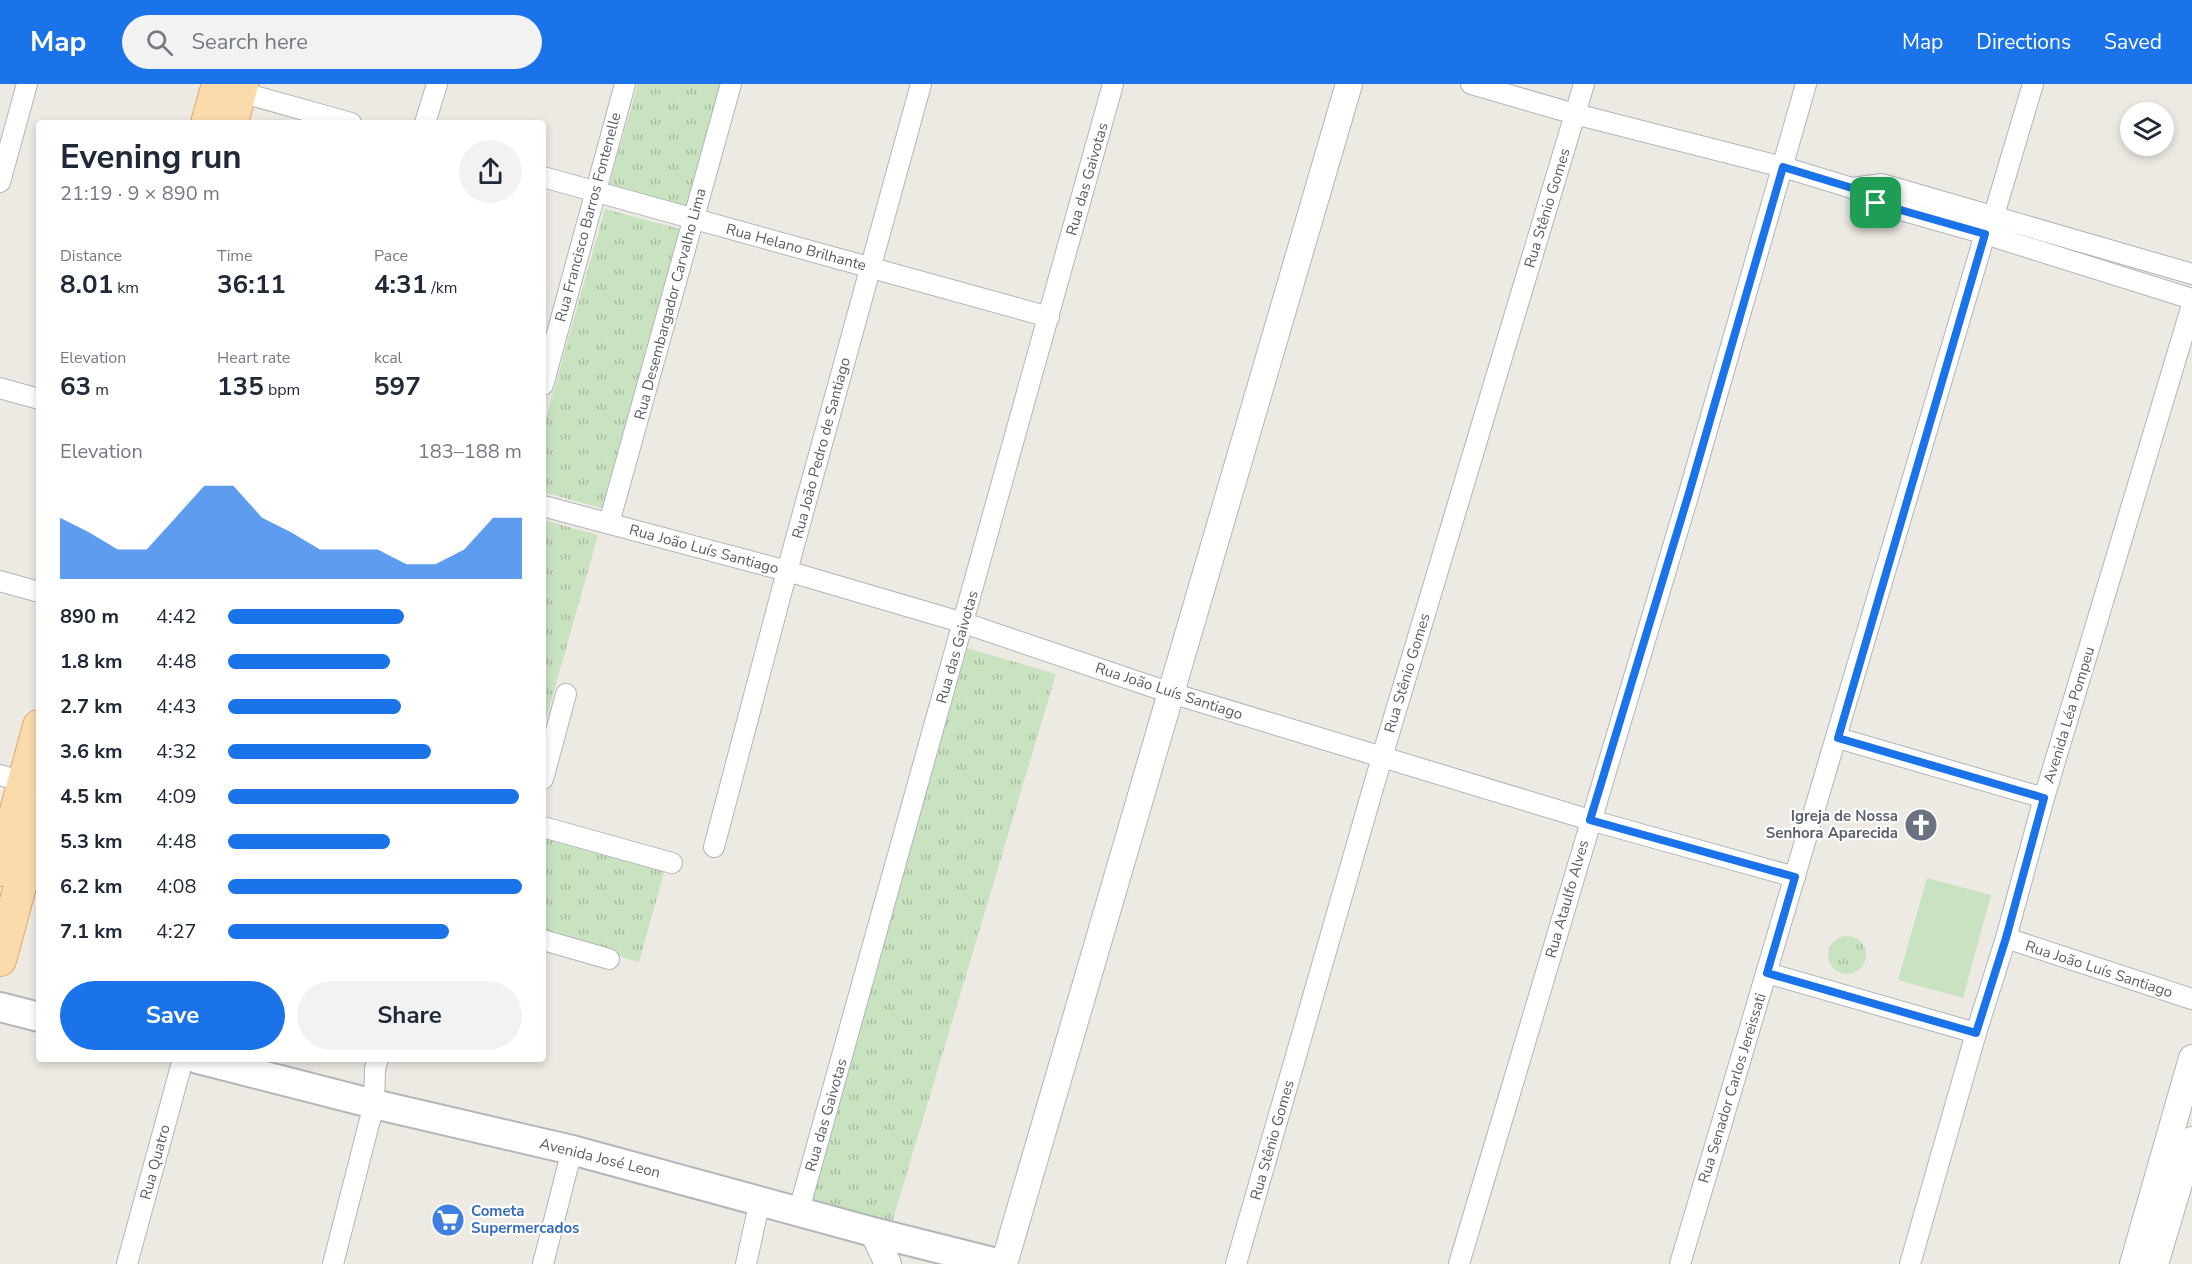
<!DOCTYPE html>
<meta charset="utf-8">
<style>
body{margin:0;font-family:"Nunito Sans",sans-serif;background:#f2f2f3;color:#1f2937;height:100vh;display:flex;flex-direction:column;font-size:22px;white-space:nowrap}
*{box-sizing:border-box;margin:0}
p{font-size:20px;color:#747a83}
.icon{flex:none;width:33px;height:33px;fill:none;stroke:currentColor;stroke-width:2;stroke-linecap:round;stroke-linejoin:round}
.map{position:relative;flex:1;overflow:hidden}
.drawer{position:absolute;left:36px;top:36px;width:510px;height:942px;display:flex;flex-direction:column;background:#fff;border-radius:6px;box-shadow:0 3px 9px #0003}
.drawer>*{flex:none}
.fabs{position:absolute;left:2120px;top:18px;display:grid;gap:12px}
.fabs a{display:grid;place-items:center;width:54px;height:54px;border-radius:50%;background:#fff;box-shadow:0 3px 9px #0003;font-size:30px}
.pin{position:absolute;display:grid;place-items:center;width:51px;height:51px;color:#fff;margin:-26px;border-radius:12px;box-shadow:0 3px 9px #0006}
.round{display:grid;place-items:center;flex:none;width:63px;height:63px;border-radius:32px;background:#f2f2f3}
.headline{display:flex;align-items:center;justify-content:space-between;height:102px;padding:0 24px}
h1{font-size:33px;font-weight:700;line-height:45px}
.figures{display:grid;grid-template-columns:repeat(3,1fr);gap:9px;height:102px;padding:6px 24px}
.figures div{display:grid;align-content:center}
.figures b{font-size:26px;font-weight:700}
.figures small{font-size:16px;font-weight:400}
.figures p{font-size:16px}
.chart{height:168px;padding:12px 24px}
.chart p{display:flex;justify-content:space-between}
.chart svg{width:100%;height:108px;margin-top:6px;fill:#1a73e8;opacity:.7}
.cta{display:flex;gap:12px;margin-top:auto;padding:12px 24px}
.cta a{flex:1;height:69px;border-radius:36px;background:#1a73e8;color:#fff;font-size:24px;font-weight:700;line-height:69px;text-align:center}
.cta a+a{background:#f2f2f3;color:#1f2937}
ul{padding:0 24px;list-style:none;font-size:20px}
li{display:grid;grid-template-columns:96px 72px 1fr;align-items:center;height:45px}
li i{height:15px;border-radius:8px;background:#1a73e8}
header{display:flex;align-items:center;gap:36px;box-sizing:border-box;height:84px;padding:0 30px;background:#1a73e8;color:#fff}
header strong{font-size:28px}
nav{display:flex;gap:33px;margin-inline-start:auto;font-size:21px}
.search{width:420px;height:54px;background:#f2f2f3;display:flex;align-items:center;gap:15px;box-sizing:border-box;padding:0 21px;border-radius:33px;color:#747a83;font-size:22px}
.map>svg:first-child{display:block}
</style>
<header>
<strong>Map</strong>
<div class="search"><svg class="icon" aria-label="search" viewBox="0 0 24 24"><circle cx="10" cy="10" r="6"/><path d="M15 15l6 6"/></svg>Search here</div>
<nav><a>Map</a><a>Directions</a><a>Saved</a></nav>
</header>
<div class="map">
<svg width="2192" height="1180" viewBox="0 0 2192 1180">
<defs>
<pattern id="grass-tufts" width="24" height="20" patternUnits="userSpaceOnUse" patternTransform="scale(1.5)"><rect width="24" height="20" fill="#c9e3c1"/><path d="M3 7l-1-3M5 7V3M7 7l1-3M15 17l-1-3M17 17v-4M19 17l1-3" fill="none" stroke="#a6bba0"/></pattern>
</defs>
<rect width="100%" height="100%" fill="#ede9e3"/>
<g fill="url(#grass-tufts)">
<path d="M638 0H722L687 123 609 101Z"/>
<path d="M605 125 683 146 604 425 543 408V344Z"/>
<path d="M543 436 598 451 543 646Z"/>
<path d="M967 564 1056 590 891 1142 806 1119Z"/>
<path d="M543 752 665 785 639 878 543 850Z"/>
<circle cx="1847" cy="871" r="19"/>
</g>
<path fill="#c9e3c1" d="M1927 794 1991 811 1963 914 1898 896Z"/>
<g fill="none" stroke-linecap="round" stroke-linejoin="round">
<defs>
<g id="minor">
<path d="M1471 0 1575 30 1783 83 1852 104 1876 119 1985 150 2192 215"/>
<path d="M229 5 351 39"/>
<path d="M425 39 437 0"/>
<path d="M543 93 1049 233"/>
<path d="M0 98 27 0"/>
<path d="M1852 104 1882 100 2192 190"/>
<path d="M543 301 625 0"/>
<path d="M0 304 39 315"/>
<path d="M543 422 787 487 964 539 1171 609 1590 736 1795 793"/>
<path d="M609 439 731 0"/>
<path d="M0 497 39 508"/>
<path d="M1838 654 2044 714"/>
<path d="M0 691 24 698 39 707"/>
<path d="M543 695 566 610"/>
<path d="M543 743 672 779"/>
<path d="M714 763 787 487 921 0"/>
<path d="M2006 854 2192 915"/>
<path d="M543 856 609 875"/>
<path d="M1767 889 1976 949"/>
<path d="M799 1126 1113 0"/>
<path d="M127 1180 183 975"/>
<path d="M333 1180 374 1020 375 985 378 975"/>
<path d="M543 1180 572 1066"/>
<path d="M746 1180 760 1116"/>
<path d="M1236 1180 1382 673 1584 0"/>
<path d="M1459 1180 1689 409 1806 0"/>
<path d="M1680 1180 1985 150 1994 131 2033 0"/>
<path d="M1910 1180 1976 949 2006 854 2044 714 2192 221"/>
</g>
<g id="tertiary">
<path d="M873 1148 888 1180"/>
<path d="M1004 1180 1349 0"/>
<path d="M2133 1180 2192 974"/>
<path d="M2155 1180 2192 1056"/>
</g>
<g id="secondary">
<path d="M0 923 39 933"/>
<path d="M198 975 374 1020 572 1066 873 1148 1001 1180"/>
</g>
<g id="primary">
<path d="M207 39 218 0"/>
<path d="M232 39 242 0"/>
<path d="M0 786 39 642"/>
<path d="M0 876 39 732"/>
</g>
</defs>
<use href="#minor" stroke="#b1b5b8" stroke-width="22"/>
<use href="#tertiary" stroke="#b1b5b8" stroke-width="28"/>
<use href="#secondary" stroke="#b2b7ba" stroke-width="32"/>
<use href="#primary" stroke="#e8a462" stroke-width="34"/>
<use href="#minor" stroke="#fff" stroke-width="20"/>
<use href="#tertiary" stroke="#fff" stroke-width="26"/>
<use href="#secondary" stroke="#fff" stroke-width="28"/>
<use href="#primary" stroke="#f9dbac" stroke-width="32"/>
</g>
<g fill="none" stroke-linecap="round" stroke-linejoin="round">
<defs>
<path id="route" d="M1783 83 1852 104 1876 119 1985 150 1838 654 2044 714 2006 854 1976 949 1767 889 1795 793 1590 736 1689 409Z"/>
</defs>
<use href="#route" stroke="#fff" stroke-width="12"/>
<use href="#route" stroke="#1a73e8" stroke-width="8"/>
</g>
<defs>
<symbol id="church-disc" viewBox="-11 -11 22 22"><circle r="9.5" fill="#6b7280" stroke="#fff"/><path d="M-1.2-6h2.4v3.5h3.3v2.4h-3.3V6h-2.4V-.1h-3.3v-2.4h3.3Z" fill="#fff"/></symbol>
<symbol id="supermarket-disc" viewBox="-11 -11 22 22"><circle r="9.5" fill="#3f7fe0" stroke="#fff"/><path d="M-6-5.5h2.5l.6 2H6L4.5 2H-2.5L-4.4-4H-6ZM-1.5 3.2a1.3 1.3 0 1 0 .1 0ZM3 3.2a1.3 1.3 0 1 0 .1 0Z" fill="#fff"/></symbol>
</defs>
<g fill-rule="evenodd">
<use href="#church-disc" x="1902" y="722" width="38" height="38"/>
<use href="#supermarket-disc" x="429" y="1117" width="38" height="38"/>
</g>
<g text-anchor="middle" stroke-width="4.5" stroke-linejoin="round" paint-order="stroke">
<g font-size="15" fill="#5b6063" stroke="#fff">
<text transform="translate(1087 95) rotate(-74)" y="5">Rua das Gaivotas</text>
<text transform="translate(1547 124) rotate(-73)" y="5">Rua Stênio Gomes</text>
<text transform="translate(588 133) rotate(-75)" y="5">Rua Francisco Barros Fontenelle</text>
<text transform="translate(796 163) rotate(15)" y="5">Rua Helano Brilhante</text>
<text transform="translate(670 220) rotate(-75)" y="5">Rua Desembargador Carvalho Lima</text>
<text transform="translate(821 364) rotate(-75)" y="5">Rua João Pedro de Santiago</text>
<text transform="translate(704 465) rotate(15)" y="5">Rua João Luís Santiago</text>
<text transform="translate(957 563) rotate(-74)" y="5">Rua das Gaivotas</text>
<text transform="translate(1407 589) rotate(-73)" y="5">Rua Stênio Gomes</text>
<text transform="translate(1169 607) rotate(18)" y="5">Rua João Luís Santiago</text>
<text transform="translate(2069 631) rotate(-73)" y="5">Avenida Léa Pompeu</text>
<text transform="translate(1567 815) rotate(-74)" y="5">Rua Ataulfo Alves</text>
<text transform="translate(2099 885) rotate(18)" y="5">Rua João Luís Santiago</text>
<text transform="translate(1732 1004) rotate(-73)" y="5">Rua Senador Carlos Jereissati</text>
<text transform="translate(826 1031) rotate(-74)" y="5">Rua das Gaivotas</text>
<text transform="translate(1272 1056) rotate(-74)" y="5">Rua Stênio Gomes</text>
<text transform="translate(600 1074) rotate(14)" y="5">Avenida José Leon</text>
<text transform="translate(155 1078) rotate(-75)" y="5">Rua Quatro</text>
</g>
<g font-size="15" font-weight="bold" fill="#5b616d" stroke="#fff" text-anchor="end">
<text x="1898" y="737">Igreja de Nossa<tspan x="1898" dy="17">Senhora Aparecida</tspan></text>
</g>
<g font-size="15" font-weight="bold" fill="#366cbe" stroke="#fff" text-anchor="start">
<text x="471" y="1132">Cometa<tspan x="471" dy="17">Supermercados</tspan></text>
</g>
</g>
</svg>
<div class="fabs">
<a><svg class="icon" aria-label="layers" viewBox="0 0 24 24"><path d="M12 4l9 5-9 5-9-5zM3 14l9 5 9-5"/></svg></a>
</div>
<div class="pin" style="left:1876px;top:119px;background:#1e9e55"><svg class="icon" aria-label="arrive" viewBox="0 0 24 24"><path d="M6 21V4h12l-3 4 3 4H6"/></svg></div>
<section class="drawer">
<div class="headline"><div><h1>Evening run</h1><p>21:19 · 9 × 890 m</p></div><a class="round"><svg class="icon" aria-label="share" viewBox="0 0 24 24"><path d="M12 15V3M7 8l5-5 5 5M5 13v7h14v-7"/></svg></a></div>
<div class="figures">
<div><p>Distance</p><b>8.01<small> km</small></b></div>
<div><p>Time</p><b>36:11</b></div>
<div><p>Pace</p><b>4:31<small> /km</small></b></div>
</div>
<div class="figures">
<div><p>Elevation</p><b>63<small> m</small></b></div>
<div><p>Heart rate</p><b>135<small> bpm</small></b></div>
<div><p>kcal</p><b>597</b></div>
</div>
<div class="chart"><p><span>Elevation</span>183–188 m</p>
<svg viewBox="0 0 160 44" preserveAspectRatio="none"><path d="M0 44V19L10 25L20 32L30 32L40 19L50 6L60 6L70 19L80 25L90 32L100 32L110 32L120 38L130 38L140 32L150 19L160 19V44z"/></svg>
</div>
<ul>
<li><b>890 m</b>4:42<i style="width:60%"></i></li>
<li><b>1.8 km</b>4:48<i style="width:55%"></i></li>
<li><b>2.7 km</b>4:43<i style="width:59%"></i></li>
<li><b>3.6 km</b>4:32<i style="width:69%"></i></li>
<li><b>4.5 km</b>4:09<i style="width:99%"></i></li>
<li><b>5.3 km</b>4:48<i style="width:55%"></i></li>
<li><b>6.2 km</b>4:08<i style="width:100%"></i></li>
<li><b>7.1 km</b>4:27<i style="width:75%"></i></li>
</ul>
<div class="cta"><a>Save</a><a>Share</a></div>
</section>
</div>
